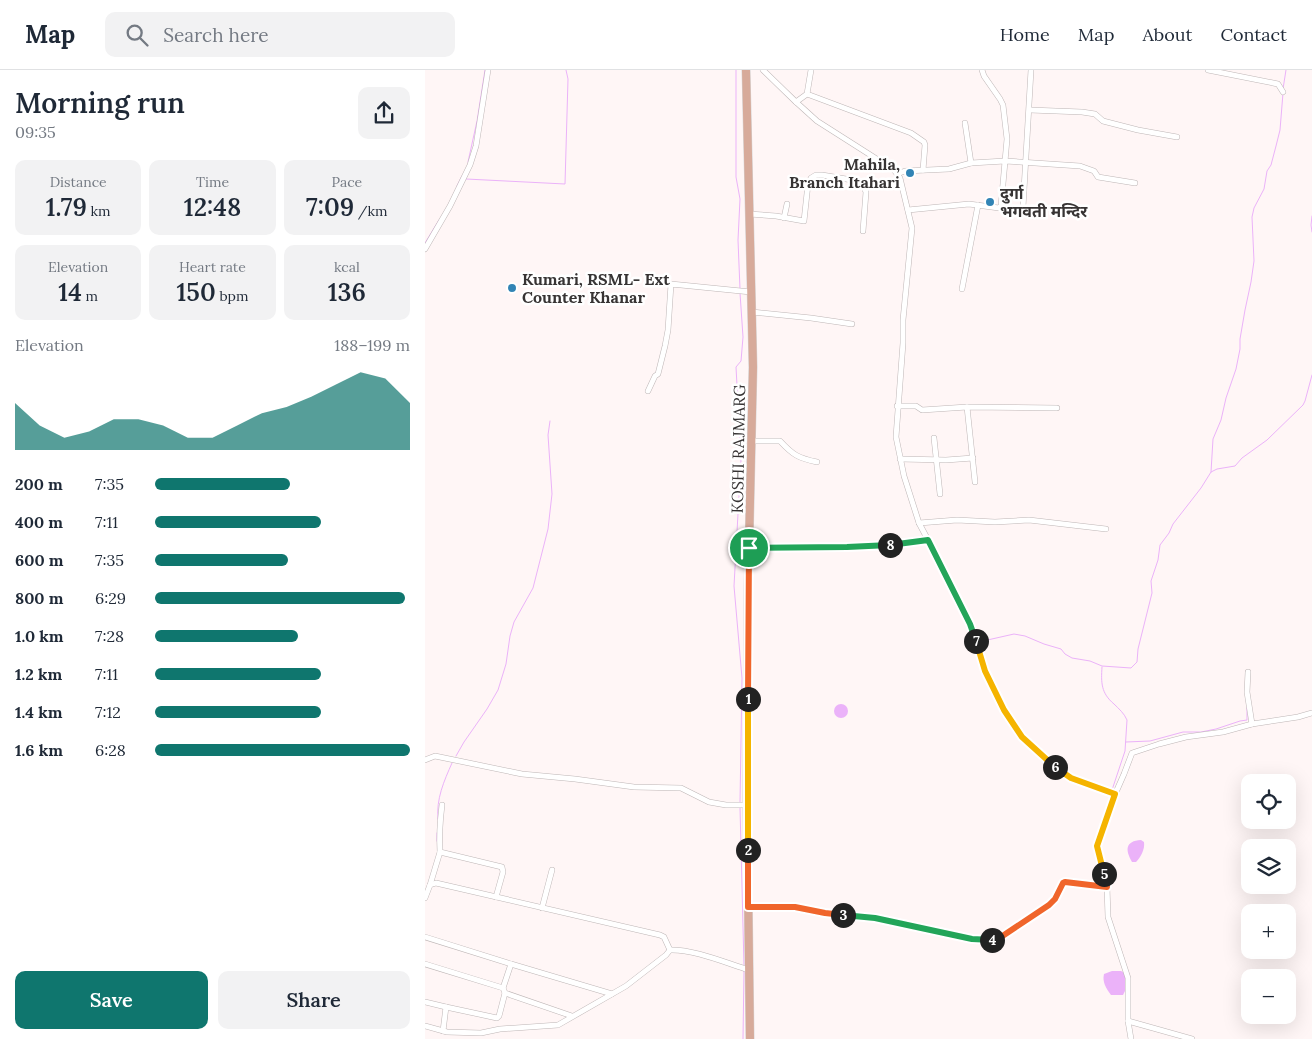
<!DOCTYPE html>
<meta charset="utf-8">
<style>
body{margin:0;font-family:Lora,"Noto Sans Devanagari",serif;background:#f2f2f3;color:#1f2937;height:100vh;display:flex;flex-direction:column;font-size:19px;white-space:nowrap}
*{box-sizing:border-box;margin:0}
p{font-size:16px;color:#747a83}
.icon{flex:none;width:28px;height:28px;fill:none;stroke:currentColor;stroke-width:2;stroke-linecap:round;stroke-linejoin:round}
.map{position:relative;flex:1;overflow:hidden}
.side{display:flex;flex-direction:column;background:#fff;width:425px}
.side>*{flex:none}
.controls{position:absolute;left:816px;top:704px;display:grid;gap:10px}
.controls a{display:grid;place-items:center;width:55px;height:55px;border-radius:10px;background:#fff;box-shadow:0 5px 20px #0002;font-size:25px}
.pin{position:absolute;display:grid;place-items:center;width:42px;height:42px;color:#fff;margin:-21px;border:2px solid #fff;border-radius:50%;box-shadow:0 1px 5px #0007}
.km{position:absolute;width:25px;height:25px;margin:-12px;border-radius:50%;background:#222;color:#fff;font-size:14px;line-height:25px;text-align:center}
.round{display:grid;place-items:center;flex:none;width:52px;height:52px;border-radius:10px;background:#f2f2f3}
.headline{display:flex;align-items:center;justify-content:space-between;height:85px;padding:0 15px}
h1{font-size:28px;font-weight:600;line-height:38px}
.figures{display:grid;grid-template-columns:repeat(3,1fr);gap:8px;height:85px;padding:5px 15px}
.figures div{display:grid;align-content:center;border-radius:10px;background:#f2f2f3;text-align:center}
.figures b{font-size:25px;font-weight:600}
.figures small{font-size:14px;font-weight:400}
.figures p{font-size:14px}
.chart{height:140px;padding:10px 15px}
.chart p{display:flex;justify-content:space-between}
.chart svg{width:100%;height:90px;margin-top:5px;fill:#0f766e;opacity:.7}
.action{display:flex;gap:10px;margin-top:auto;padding:10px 15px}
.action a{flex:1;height:58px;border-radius:10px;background:#0f766e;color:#fff;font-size:20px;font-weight:600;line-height:58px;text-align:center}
.action a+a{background:#f2f2f3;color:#1f2937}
ul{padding:0 15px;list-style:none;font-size:16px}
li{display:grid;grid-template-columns:80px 60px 1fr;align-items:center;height:38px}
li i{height:12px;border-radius:6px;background:#0f766e}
header{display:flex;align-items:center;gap:30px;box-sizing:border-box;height:70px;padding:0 25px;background:#fff;border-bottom:1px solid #e0e1e3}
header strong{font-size:24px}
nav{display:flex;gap:28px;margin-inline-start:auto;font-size:18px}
.search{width:350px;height:45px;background:#f2f2f3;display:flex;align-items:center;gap:12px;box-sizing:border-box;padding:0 18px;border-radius:10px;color:#747a83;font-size:19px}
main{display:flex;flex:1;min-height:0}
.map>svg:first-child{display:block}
</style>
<header>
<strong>Map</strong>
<div class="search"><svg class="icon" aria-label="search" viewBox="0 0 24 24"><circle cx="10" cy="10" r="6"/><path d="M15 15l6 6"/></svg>Search here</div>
<nav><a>Home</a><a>Map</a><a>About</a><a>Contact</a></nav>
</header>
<main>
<section class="side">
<div class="headline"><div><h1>Morning run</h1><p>09:35</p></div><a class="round"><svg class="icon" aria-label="share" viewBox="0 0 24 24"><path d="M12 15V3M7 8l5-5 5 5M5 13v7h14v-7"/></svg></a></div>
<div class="figures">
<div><p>Distance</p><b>1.79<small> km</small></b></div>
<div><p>Time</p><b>12:48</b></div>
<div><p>Pace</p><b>7:09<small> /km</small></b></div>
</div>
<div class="figures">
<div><p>Elevation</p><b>14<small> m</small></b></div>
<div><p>Heart rate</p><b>150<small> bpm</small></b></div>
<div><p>kcal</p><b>136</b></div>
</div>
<div class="chart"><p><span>Elevation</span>188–199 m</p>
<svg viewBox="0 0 160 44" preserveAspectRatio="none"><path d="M0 44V21L10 32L20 38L30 35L40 29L50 29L60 32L70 38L80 38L90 32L100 26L110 23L120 18L130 12L140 6L150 9L160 21V44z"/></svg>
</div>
<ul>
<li><b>200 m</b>7:35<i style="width:53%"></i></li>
<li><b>400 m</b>7:11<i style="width:65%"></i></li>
<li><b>600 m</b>7:35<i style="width:52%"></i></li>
<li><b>800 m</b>6:29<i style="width:98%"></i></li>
<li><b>1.0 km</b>7:28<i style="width:56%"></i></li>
<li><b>1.2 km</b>7:11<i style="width:65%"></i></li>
<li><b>1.4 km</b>7:12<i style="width:65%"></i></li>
<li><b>1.6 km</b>6:28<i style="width:100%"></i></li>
</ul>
<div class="action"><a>Save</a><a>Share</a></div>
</section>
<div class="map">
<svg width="887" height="969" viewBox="0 0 887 969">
<rect width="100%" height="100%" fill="#fff6f6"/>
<g fill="#ebb2f9">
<circle cx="416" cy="641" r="7"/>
<path d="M716 770 719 772C720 779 716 787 711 792H707C700 780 700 771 716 770Z"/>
<path d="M687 901H696L700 903 701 919 698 925H686C681 918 677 912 679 904Z"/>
</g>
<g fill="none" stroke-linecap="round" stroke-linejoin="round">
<g stroke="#ebb2f9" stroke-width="1">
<path d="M311 0V107L315 129 313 170 315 219"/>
<path d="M858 19 861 0"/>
<path d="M43 92 52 51 60 0"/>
<path d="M41 109 140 114 143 9 141 0"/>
<path d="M32 116 37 106"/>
<path d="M887 146 886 155 887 162"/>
<path d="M0 173 14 150"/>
<path d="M786 402 788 369 796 350 801 328 811 299 815 279V269L820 240 826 212 829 191 827 147 829 138 839 119 842 101 846 95 851 76 855 60 858 23"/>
<path d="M558 571 589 564 600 566 619 574 636 579 640 584 647 588 665 591 677 596 706 598 712 592 713 579 727 523 726 511 733 490 735 475 744 463 748 454 776 418 786 402 792 399 810 396 817 388 842 370 878 335 880 331 887 305"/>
<path d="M677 597C676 613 676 623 689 634 694 639 699 643 702 650L700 681 687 720"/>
<path d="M701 672 725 671 758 662H776L791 659 815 651 822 650V638"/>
<path d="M31 686 39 672 62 639 73 620 81 594 85 566 89 552 108 518 123 459 127 424 123 365 125 351"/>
<path d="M315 733 317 608 309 516 316 390 311 297 316 291 318 267 315 223"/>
<path d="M315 737 319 896"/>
<path d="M13 749C11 729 19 711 27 693"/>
<path d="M12 763V771"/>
<path d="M318 969 319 900"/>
</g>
<defs>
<g id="minor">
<path d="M338 0 371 32 392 51 469 100 475 108 487 158 478 250V273L471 367 479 406 494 453 503 470 545 554 560 601 579 640 597 667 627 694 646 708 690 724"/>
<path d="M783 0 853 14 858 22"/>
<path d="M382 24 486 63 499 72 500 75 498 100"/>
<path d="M371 32 382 24 386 0"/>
<path d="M605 40 657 42 670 44 678 51 713 60 752 67"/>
<path d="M540 53 546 93"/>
<path d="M472 104 480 101 524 99 546 93 580 91 655 96 669 101 673 107 710 113"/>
<path d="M598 137 606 0"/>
<path d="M483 140 544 134 574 138 576 136 582 69 578 35 575 29 559 6 557 0"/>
<path d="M324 144 351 146 379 151 383 114 386 108 391 105H397L433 111 438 115 441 122 438 161"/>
<path d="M359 148 362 134"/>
<path d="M0 179 25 136 45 95 51 76 63 0"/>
<path d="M537 219 553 135"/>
<path d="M327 242 386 248 427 254"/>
<path d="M223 321 230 306 233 304 240 276 243 260 246 214 326 222"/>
<path d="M472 336H491L497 340 542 337 632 338"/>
<path d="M542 337 550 412"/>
<path d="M509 368 515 424"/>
<path d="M327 371H355C368 385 373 388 392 392"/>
<path d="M475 389 521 390 548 388"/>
<path d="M494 453 532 450 570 452 604 450 681 459"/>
<path d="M324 478C384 477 444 478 503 470"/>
<path d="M823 602 822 622 827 654"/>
<path d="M0 690 10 686 97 704 150 709 209 717 256 718 284 732 301 735H322"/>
<path d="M15 782C14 766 15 751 17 735"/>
<path d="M5 815 15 782 77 797 78 802 71 827"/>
<path d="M0 828 5 815 11 813 235 865 239 867 245 880"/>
<path d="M323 837H370L400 843 450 848 547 869 568 870 576 867 624 835 630 829 638 813 682 817"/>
<path d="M117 838 127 800"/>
<path d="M0 867 86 894 78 918"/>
<path d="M0 894 78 918 80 923 147 946"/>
<path d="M86 894 187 924"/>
<path d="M0 932 21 937"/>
<path d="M703 951 767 969"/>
<path d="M0 956 22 962 56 963 75 959 133 955 201 916 241 885 245 880C268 879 301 893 324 900"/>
<path d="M18 961 21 937 72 948 74 946 80 923"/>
<path d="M706 969 703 951V908L683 847 682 817 672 776 688 729 699 704 707 683 734 674 761 667 798 662 827 654 873 647 887 643"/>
</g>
<path id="primary" d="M321 0 328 297 323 521 322 735 325 969"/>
</defs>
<use href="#minor" stroke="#beb6b6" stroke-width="6"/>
<use href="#primary" stroke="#d7d6d6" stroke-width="9"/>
<use href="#minor" stroke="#fff" stroke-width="5"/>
<use href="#primary" stroke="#d7aa9a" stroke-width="8"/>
</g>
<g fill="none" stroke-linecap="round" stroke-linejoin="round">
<defs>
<path id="split-1" d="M323 629 324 478"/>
<path id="split-2" d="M323 780V629"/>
<path id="split-3" d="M323 780V837H370L400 843 418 845"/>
<path id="split-4" d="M418 845 450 848 547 869 567 870"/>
<path id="split-5" d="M567 870 576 867 624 835 630 829 638 813 640 812 682 817 679 804"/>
<path id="split-6" d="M630 697 646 708 690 724 672 776 679 804"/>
<path id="split-7" d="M551 571 560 601 579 640 597 667 630 697"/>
<path id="split-8" d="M465 475 503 470 545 554 551 571"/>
<path id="split-9" d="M324 478 422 477 465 475"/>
</defs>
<use href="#split-1" stroke="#fff" stroke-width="10"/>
<use href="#split-2" stroke="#fff" stroke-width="10"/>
<use href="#split-3" stroke="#fff" stroke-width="10"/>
<use href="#split-4" stroke="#fff" stroke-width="10"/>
<use href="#split-5" stroke="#fff" stroke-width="10"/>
<use href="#split-6" stroke="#fff" stroke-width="10"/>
<use href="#split-7" stroke="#fff" stroke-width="10"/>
<use href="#split-8" stroke="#fff" stroke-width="10"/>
<use href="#split-9" stroke="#fff" stroke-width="10"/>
<use href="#split-1" stroke="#f0652b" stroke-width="6"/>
<use href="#split-2" stroke="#f5b400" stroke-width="6"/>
<use href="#split-3" stroke="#f0652b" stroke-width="6"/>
<use href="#split-4" stroke="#22a559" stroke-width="6"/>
<use href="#split-5" stroke="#f0652b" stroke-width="6"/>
<use href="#split-6" stroke="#f5b400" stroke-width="6"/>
<use href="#split-7" stroke="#f5b400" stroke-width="6"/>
<use href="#split-8" stroke="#22a559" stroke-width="6"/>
<use href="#split-9" stroke="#22a559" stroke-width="6"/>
</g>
<g fill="#3284b5" stroke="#fff" stroke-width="2">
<circle cx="485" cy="103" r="5"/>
<circle cx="565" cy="132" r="5"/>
<circle cx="87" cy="218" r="5"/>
</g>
<g text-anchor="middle" stroke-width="5" stroke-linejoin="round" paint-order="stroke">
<g font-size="16" font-weight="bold" fill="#373434" stroke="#fff" text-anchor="start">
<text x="475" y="100" text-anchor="end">Mahila,<tspan x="475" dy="18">Branch Itahari</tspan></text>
<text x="575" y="129">दुर्गा<tspan x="575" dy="18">भगवती मन्दिर</tspan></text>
<text x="97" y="215">Kumari, RSML- Ext<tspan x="97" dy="18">Counter Khanar</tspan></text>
</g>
<g font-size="16" fill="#373434" stroke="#fff">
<text transform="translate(313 379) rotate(-89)" y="6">KOSHI RAJMARG</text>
</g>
</g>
</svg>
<div class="controls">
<a><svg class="icon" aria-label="locate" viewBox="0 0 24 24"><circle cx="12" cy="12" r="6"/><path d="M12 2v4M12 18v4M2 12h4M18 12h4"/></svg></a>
<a><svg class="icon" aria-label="layers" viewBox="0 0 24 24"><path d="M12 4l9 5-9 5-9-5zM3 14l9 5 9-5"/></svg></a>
<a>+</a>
<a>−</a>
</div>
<div class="pin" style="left:324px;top:478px;background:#1e9e55"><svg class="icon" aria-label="arrive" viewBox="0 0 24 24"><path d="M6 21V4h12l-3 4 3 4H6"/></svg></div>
<b class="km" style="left:323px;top:629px">1</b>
<b class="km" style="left:323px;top:780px">2</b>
<b class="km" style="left:418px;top:845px">3</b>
<b class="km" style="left:567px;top:870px">4</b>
<b class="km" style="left:679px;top:804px">5</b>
<b class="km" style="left:630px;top:697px">6</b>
<b class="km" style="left:551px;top:571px">7</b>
<b class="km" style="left:465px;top:475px">8</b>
</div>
</main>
